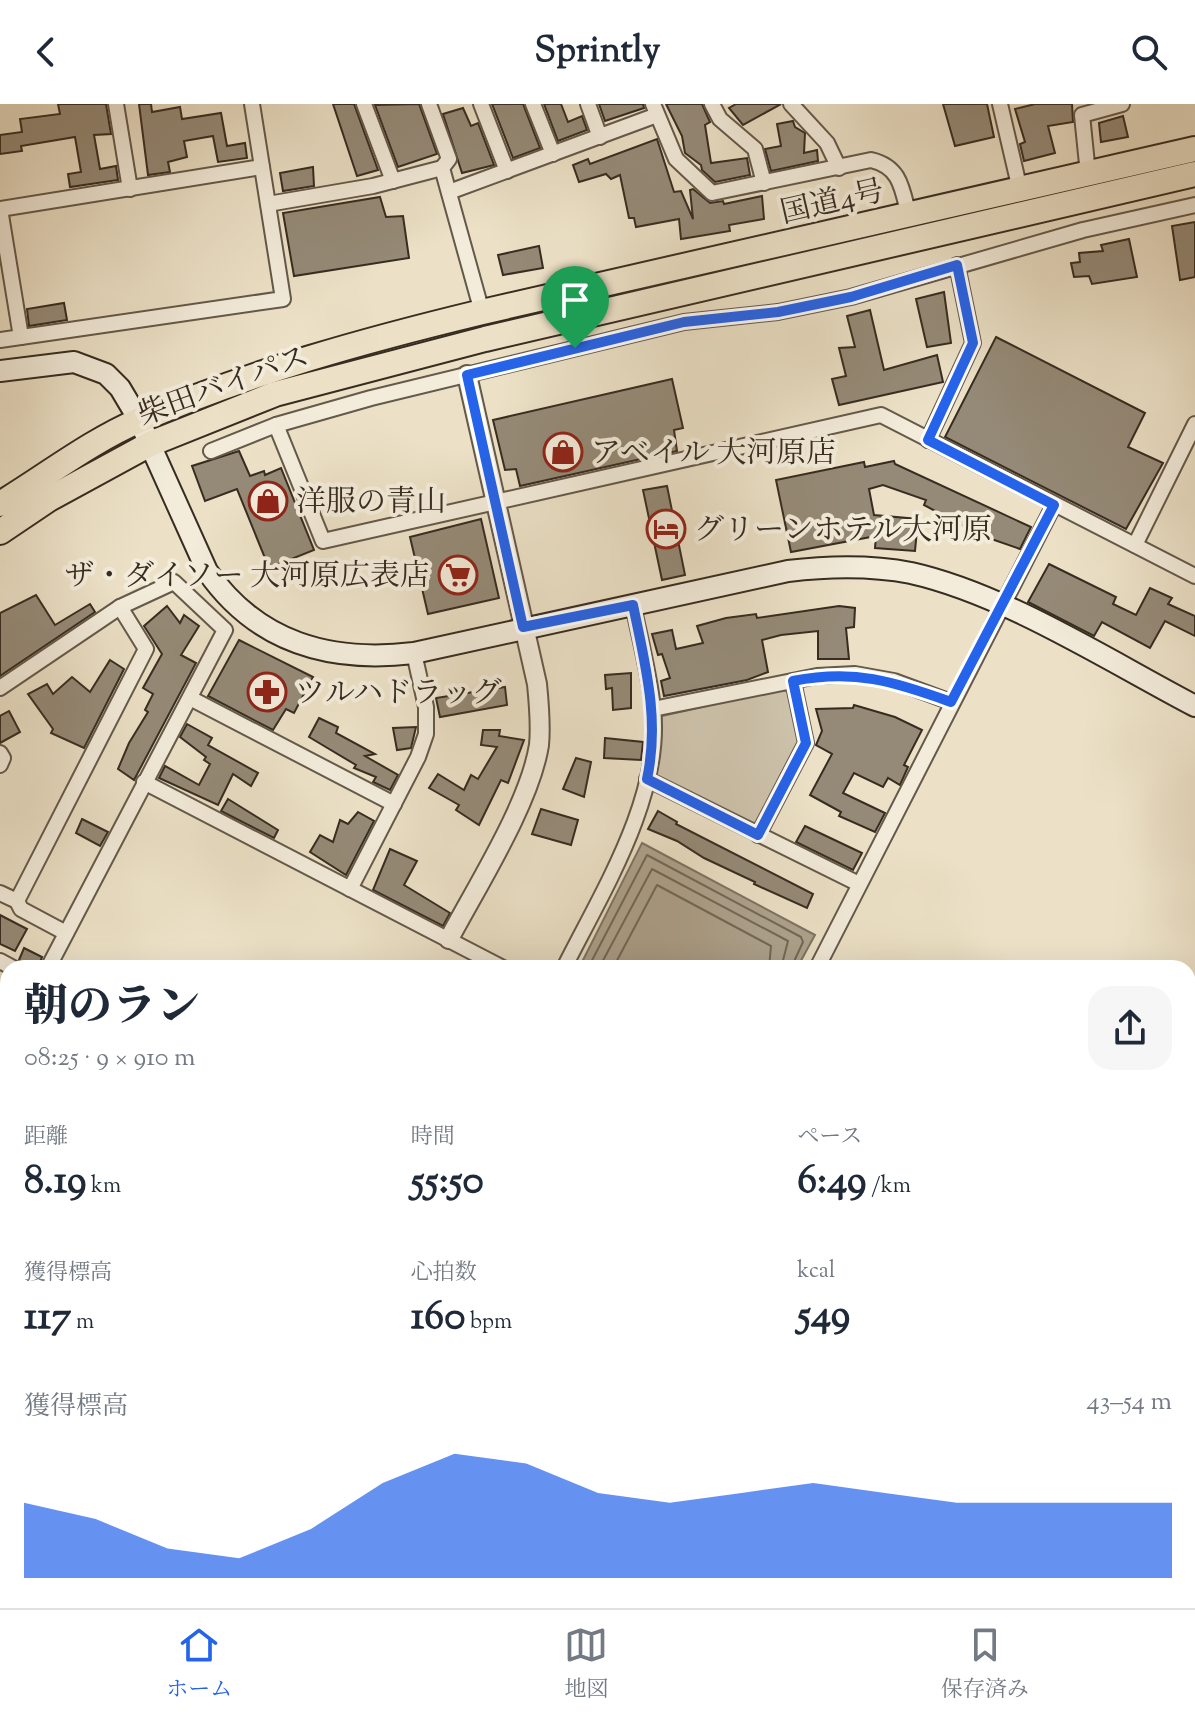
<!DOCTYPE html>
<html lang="ja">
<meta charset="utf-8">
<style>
body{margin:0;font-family:"Sorts Mill Goudy","Noto Serif JP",serif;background:#f6f6f7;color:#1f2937;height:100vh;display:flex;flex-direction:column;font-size:30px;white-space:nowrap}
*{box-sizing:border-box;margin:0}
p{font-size:26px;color:#747a83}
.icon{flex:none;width:44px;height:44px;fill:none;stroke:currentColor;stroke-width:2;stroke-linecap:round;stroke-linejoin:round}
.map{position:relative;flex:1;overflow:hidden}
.details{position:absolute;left:0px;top:856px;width:1196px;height:648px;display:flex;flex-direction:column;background:#fff;border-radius:24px 24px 0 0;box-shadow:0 8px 32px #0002}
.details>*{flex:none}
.pin{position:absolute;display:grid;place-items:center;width:68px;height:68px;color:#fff;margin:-82px -34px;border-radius:50% 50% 50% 0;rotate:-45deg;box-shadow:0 0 8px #0007}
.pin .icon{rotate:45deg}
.round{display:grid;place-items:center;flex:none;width:84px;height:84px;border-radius:24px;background:#f6f6f7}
.head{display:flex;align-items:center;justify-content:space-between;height:136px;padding:0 24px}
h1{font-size:44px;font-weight:800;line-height:60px}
.stats{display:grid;grid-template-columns:repeat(3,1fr);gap:12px;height:136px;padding:8px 24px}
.stats div{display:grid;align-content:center}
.stats b{font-size:40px;font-weight:800}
.stats small{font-size:22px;font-weight:400}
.stats p{font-size:22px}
.chart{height:224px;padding:16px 24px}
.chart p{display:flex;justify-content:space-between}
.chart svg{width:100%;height:144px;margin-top:8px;fill:#2563eb;opacity:.7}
header{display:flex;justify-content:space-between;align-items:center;height:104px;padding:0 24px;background:#fff;font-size:36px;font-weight:800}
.tab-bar{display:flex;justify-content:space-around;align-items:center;height:112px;border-top:2px solid #e0e1e3;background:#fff;font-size:22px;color:#747a83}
.tab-bar a{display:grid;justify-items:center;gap:4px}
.tab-bar .on{color:#2563eb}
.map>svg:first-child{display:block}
</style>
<header><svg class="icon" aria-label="back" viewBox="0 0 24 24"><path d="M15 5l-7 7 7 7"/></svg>Sprintly<svg class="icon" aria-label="search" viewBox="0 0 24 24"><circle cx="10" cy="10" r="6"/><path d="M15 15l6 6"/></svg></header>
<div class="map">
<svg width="1195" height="1504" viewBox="0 0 1195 1504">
<rect width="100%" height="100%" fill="#ece1c7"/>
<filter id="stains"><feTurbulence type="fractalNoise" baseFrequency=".0025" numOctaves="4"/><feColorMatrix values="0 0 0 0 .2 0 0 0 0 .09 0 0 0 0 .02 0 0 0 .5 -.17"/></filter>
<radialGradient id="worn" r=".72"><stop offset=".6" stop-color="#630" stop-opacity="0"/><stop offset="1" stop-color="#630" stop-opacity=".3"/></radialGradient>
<path fill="#cdc2ab" stroke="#827766" stroke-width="2" d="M781 585 789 588 800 637 761 718 754 720 658 675 655 668 658 619 662 612Z"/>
<path fill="#aea38e" stroke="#7e7362" stroke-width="2" d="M642 739 815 831 797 864H579Z"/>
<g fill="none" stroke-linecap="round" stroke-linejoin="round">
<g stroke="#726857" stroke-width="2">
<path d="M588 864 647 751 801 833 803 838 791 864"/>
<path d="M599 864 652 765 788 837 781 864"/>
<path d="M613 864 657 781 771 842 769 864"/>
</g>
</g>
<g fill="#958a77" stroke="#372c20" stroke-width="2">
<path d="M58 0H106L111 30 94 31 100 65 116 62 118 76 70 83 68 70 81 68 75 33 21 42 22 47 0 50V31L22 28 20 15 60 10Z"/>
<path d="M139 0H151L152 8 180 3 182 15 221 9 227 42 245 39 247 54 218 58 213 32 184 37 187 53 168 58 170 68 148 71Z"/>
<path d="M333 0H354L378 66 357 72Z"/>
<path d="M419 0 437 50 398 63 375 1Z"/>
<path d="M492 0H523L540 44 513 54Z"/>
<path d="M544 0H561L568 18 582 12 587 26 558 37Z"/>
<path d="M599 0H643L644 4 605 17Z"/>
<path d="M666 0H702L710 18 705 21 711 59 747 54 750 71 715 78 702 66 701 61 685 49 682 32Z"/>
<path d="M736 0H781L743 21 729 4Z"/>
<path d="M943 0H987L994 33 955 42Z"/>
<path d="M1035 0H1072L1073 18 1048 22 1055 49 1024 57 1020 40 1025 38 1015 5Z"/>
<path d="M463 4 471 22 478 19 494 61 462 69 443 10Z"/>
<path d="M1123 12 1128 33 1101 38 1099 19Z"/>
<path d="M793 17 795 23 805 29 804 49 817 46 818 57 771 67 765 45 781 42 777 20Z"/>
<path d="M657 35 674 88 681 87 693 115 690 86 693 85 710 99 723 97 724 100 762 92 764 115 729 121 730 127 681 135 679 115 636 123 634 114H629L620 71 611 75 606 70 579 78 573 61 588 55 590 60Z"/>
<path d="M313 63 314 82 283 87 280 69Z"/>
<path d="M380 93 386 113 403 112 409 154 294 172 283 109Z"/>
<path d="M1195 118V173L1180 176 1172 122Z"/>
<path d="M1129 135 1137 173 1092 180 1089 172 1074 173 1071 159 1080 158 1079 149 1103 147 1101 141Z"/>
<path d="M539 142 543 164 503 171 498 151Z"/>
<path d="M944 188 951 239 927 243 916 195Z"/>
<path d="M64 199 67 216 29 222 27 205Z"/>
<path d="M870 206 884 266 937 251 943 278 839 301 832 275 846 272 839 244 855 243 847 212Z"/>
<path d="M996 233 1145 309 1128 343 1163 359 1126 425 945 333Z"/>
<path d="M672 275 683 324 674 326 677 347 520 382 516 365 505 366 493 316Z"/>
<path d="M239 347 250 372 264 367 265 371 281 364 314 446 269 464 237 385 205 397 192 362Z"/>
<path d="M894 357 895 360 1031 423 1020 445 980 431 924 401 926 396 883 381 869 385 874 411 918 415 915 447 875 444 876 432 791 448 776 376 864 358 865 363Z"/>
<path d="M667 382 685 471 662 476 643 386Z"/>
<path d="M481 415 499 494 428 510 410 433Z"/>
<path d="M1049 460 1116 493 1113 500 1136 511 1150 484 1172 494 1168 500 1195 512V532L1165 517 1150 544 1102 518 1094 532 1028 498Z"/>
<path d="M36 491 55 521 90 500 95 508 0 572V509Z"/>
<path d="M167 502 180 519 184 511 199 522 181 551 196 559 134 676 118 665 129 639 148 608 145 606 153 590 143 584 162 550 144 522Z"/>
<path d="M839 502 855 504 854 523 846 524 849 555H818V527L781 531 762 536 768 568 747 576 664 592 661 577 670 574 662 550 658 551 652 530 672 526 676 545 703 539 697 522 726 514 756 510 757 514Z"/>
<path d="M239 536 313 573 294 609 286 605 273 626 208 592Z"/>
<path d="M110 556 124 565 84 644 51 629 53 625 28 590 47 580 53 590 72 573 90 588Z"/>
<path d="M631 569V604L613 606 612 584 606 585 605 571Z"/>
<path d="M505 583 507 601 440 613 436 594Z"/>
<path d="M854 601 895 613 922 626 904 661 908 663 900 681 888 674 883 683 854 669 843 689 885 709 875 728 839 712 841 708 810 691 832 650 816 641 822 627 816 605 853 604Z"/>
<path d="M9 607 20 628 0 639V612Z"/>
<path d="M319 614 338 623 336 629 375 650 365 652 398 671 390 686 373 678 376 673 354 664 356 661 309 633Z"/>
<path d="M187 620 212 634 208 641 258 669 251 682 233 670 218 701 159 674 165 662 199 681 210 660 204 656 206 653 180 633Z"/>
<path d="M416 623 411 644 397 646 393 624Z"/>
<path d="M483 626H500L499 632 524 636 508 679 501 676 479 721 456 706 459 701 429 684 438 670 464 686 471 671 478 675 497 643 481 641Z"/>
<path d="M605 634 643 638 641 656 604 654Z"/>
<path d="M576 654 591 658 584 693 563 685Z"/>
<path d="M228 695 278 726 274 734 221 707Z"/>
<path d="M541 705 578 716 571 741 532 730Z"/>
<path d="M658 707 677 718 676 720 813 790 807 804 754 780 755 778 704 754 677 737 648 725Z"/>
<path d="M358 708 374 717 346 771 310 748 320 731 333 738 340 716 348 720Z"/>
<path d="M82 715 108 728 100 742 76 729Z"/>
<path d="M805 722 862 749 853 766 796 738Z"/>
<path d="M390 745 417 757 404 781 450 809 443 822 373 786Z"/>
<path d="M0 811 27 825 15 847 0 840Z"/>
<path d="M24 844 42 853 38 864 23 862 19 856Z"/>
</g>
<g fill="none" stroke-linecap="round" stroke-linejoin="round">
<defs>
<g id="minor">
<path d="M116 0 130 85"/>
<path d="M364 0 393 77"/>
<path d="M481 0 507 67"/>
<path d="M533 0 553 50"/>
<path d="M588 0 600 33"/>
<path d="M653 0 676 55 712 89 871 56C901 63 902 85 909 112"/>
<path d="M712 0 720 15 755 45 764 79"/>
<path d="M791 0 827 39 839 64"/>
<path d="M1000 0 1020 86"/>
<path d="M442 64 482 208"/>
<path d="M1088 70 1082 11 1122 0"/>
<path d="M449 88 657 11"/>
<path d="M268 100 373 82 442 64 449 55 429 0"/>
<path d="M0 105 262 63"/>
<path d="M0 105 21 233"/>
<path d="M0 236 283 195 252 0"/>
<path d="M276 321 323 437 881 311 1195 472"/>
<path d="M928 336 973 239 957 161"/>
<path d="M211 347 276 321 371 294 684 218 778 208 851 193 1083 126 1195 101"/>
<path d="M1135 441 1195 320"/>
<path d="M0 584 120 503 174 478 225 526 48 864"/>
<path d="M190 594 394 700"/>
<path d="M653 605 817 572 855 570 894 577 951 598"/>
<path d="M0 649 3 654 0 661"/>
<path d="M647 675 859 780"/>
<path d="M144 678 503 864"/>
<path d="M758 731 806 639 793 577"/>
<path d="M350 785 418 653 426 630V603L414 549"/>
<path d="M0 789 17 797 21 805 66 829"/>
<path d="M17 797 146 545 120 503"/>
<path d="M0 857 13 864"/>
<path d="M564 864C602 788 663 692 653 604 649 569 640 535 633 501"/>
<path d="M817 864 1054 401"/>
<path d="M0 957 8 941"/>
</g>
<g id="tertiary">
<path d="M449 835C477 782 530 699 539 641 541 621 539 600 537 580L467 271"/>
<path d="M1188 904 1195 889"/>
<path d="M886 1504 890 1496"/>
</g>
<path id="secondary" d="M0 267 74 258 106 270 120 284 139 316 207 467C257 539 330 559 414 549L788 467C830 462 870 461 911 469 1005 490 1109 557 1195 602"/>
<g id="trunk">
<path d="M0 400C46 372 91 337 140 316 250 268 366 236 482 208L1195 45"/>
<path d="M0 428 49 395 150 340 275 290 485 235 1195 70"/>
</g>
</defs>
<use href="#minor" stroke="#64594a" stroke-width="18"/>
<use href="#tertiary" stroke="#64594a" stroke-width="22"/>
<use href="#secondary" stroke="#372c20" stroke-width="24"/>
<use href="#trunk" stroke="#372c20" stroke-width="28"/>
<use href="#minor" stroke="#f3ecdb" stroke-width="14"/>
<use href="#tertiary" stroke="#f3ecdb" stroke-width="18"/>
<use href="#secondary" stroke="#f3ecdb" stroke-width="20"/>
<use href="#trunk" stroke="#ece1c7" stroke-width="24"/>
</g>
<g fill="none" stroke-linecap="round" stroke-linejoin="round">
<defs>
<path id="route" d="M957 161 973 239 928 336 1054 401 951 598C893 577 854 565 793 577L806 639 758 731 647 675C660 615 645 560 633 501L523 523 467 271 684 218 778 208 851 193Z"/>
</defs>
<use href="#route" stroke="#fff" stroke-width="16"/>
<use href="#route" stroke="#2563eb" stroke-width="10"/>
</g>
<defs>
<symbol id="shop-ring" viewBox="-11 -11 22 22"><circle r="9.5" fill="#f3ecdb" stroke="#8f2418" stroke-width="1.5"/><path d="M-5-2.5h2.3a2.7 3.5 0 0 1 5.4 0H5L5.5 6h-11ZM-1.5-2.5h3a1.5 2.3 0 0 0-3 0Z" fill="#8f2418"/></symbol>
<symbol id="hotel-ring" viewBox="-11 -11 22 22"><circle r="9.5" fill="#f3ecdb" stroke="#8f2418" stroke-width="1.5"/><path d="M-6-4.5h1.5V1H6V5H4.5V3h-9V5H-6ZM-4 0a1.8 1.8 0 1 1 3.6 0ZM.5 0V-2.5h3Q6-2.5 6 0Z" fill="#8f2418"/></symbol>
<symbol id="supermarket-ring" viewBox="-11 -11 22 22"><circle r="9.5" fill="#f3ecdb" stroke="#8f2418" stroke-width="1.5"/><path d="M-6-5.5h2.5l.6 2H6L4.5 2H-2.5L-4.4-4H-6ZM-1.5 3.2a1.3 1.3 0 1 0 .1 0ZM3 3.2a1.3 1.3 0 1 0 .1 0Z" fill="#8f2418"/></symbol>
<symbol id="pharmacy-ring" viewBox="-11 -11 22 22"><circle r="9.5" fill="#f3ecdb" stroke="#8f2418" stroke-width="1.5"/><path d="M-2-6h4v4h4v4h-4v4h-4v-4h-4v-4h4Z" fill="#8f2418"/></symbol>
</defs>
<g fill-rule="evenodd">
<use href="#shop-ring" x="541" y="326" width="44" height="44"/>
<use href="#shop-ring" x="246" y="375" width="44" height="44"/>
<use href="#hotel-ring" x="644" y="403" width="44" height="44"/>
<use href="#supermarket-ring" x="436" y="449" width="44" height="44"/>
<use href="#pharmacy-ring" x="245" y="566" width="44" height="44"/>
</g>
<g text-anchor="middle" stroke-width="8" stroke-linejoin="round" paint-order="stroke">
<g font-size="30" fill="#372c20" stroke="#f3ecdb">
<text transform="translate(832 97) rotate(-13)" y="10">国道4号</text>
<text transform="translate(223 281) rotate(-20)" y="10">柴田バイパス</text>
</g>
<g font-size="30" fill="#372c20" stroke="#f3ecdb" text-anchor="start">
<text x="591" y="358">アベイル 大河原店</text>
<text x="296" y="407">洋服の青山</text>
<text x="694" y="435">グリーンホテル大河原</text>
<text x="430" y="481" text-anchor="end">ザ・ダイソー 大河原広表店</text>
<text x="295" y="598">ツルハドラッグ</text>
</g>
</g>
<rect width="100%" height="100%" filter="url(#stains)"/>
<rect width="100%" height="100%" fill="url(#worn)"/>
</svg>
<div class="pin" style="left:575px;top:244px;background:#1e9e55"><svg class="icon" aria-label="arrive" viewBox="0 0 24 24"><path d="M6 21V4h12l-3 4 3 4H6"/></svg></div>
<section class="details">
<div class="head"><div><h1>朝のラン</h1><p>08:25 · 9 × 910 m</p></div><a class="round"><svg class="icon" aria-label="share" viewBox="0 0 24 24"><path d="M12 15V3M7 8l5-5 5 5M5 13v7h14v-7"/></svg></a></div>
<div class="stats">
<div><p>距離</p><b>8.19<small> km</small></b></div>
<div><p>時間</p><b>55:50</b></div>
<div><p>ペース</p><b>6:49<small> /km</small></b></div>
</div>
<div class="stats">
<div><p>獲得標高</p><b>117<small> m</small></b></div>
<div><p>心拍数</p><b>160<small> bpm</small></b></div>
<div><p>kcal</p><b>549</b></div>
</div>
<div class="chart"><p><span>獲得標高</span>43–54 m</p>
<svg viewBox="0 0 160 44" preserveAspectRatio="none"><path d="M0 44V21L10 26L20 35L30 38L40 29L50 15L60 6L70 9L80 18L90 21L100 18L110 15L120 18L130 21L140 21L150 21L160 21V44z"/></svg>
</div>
</section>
</div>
<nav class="tab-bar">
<a class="on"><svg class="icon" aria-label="home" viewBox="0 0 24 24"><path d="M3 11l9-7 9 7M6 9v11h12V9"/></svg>ホーム</a>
<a><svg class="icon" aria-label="map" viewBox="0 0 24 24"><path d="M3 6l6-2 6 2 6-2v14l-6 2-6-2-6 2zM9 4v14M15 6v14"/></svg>地図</a>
<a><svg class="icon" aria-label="saved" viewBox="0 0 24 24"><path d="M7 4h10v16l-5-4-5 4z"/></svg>保存済み</a>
</nav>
